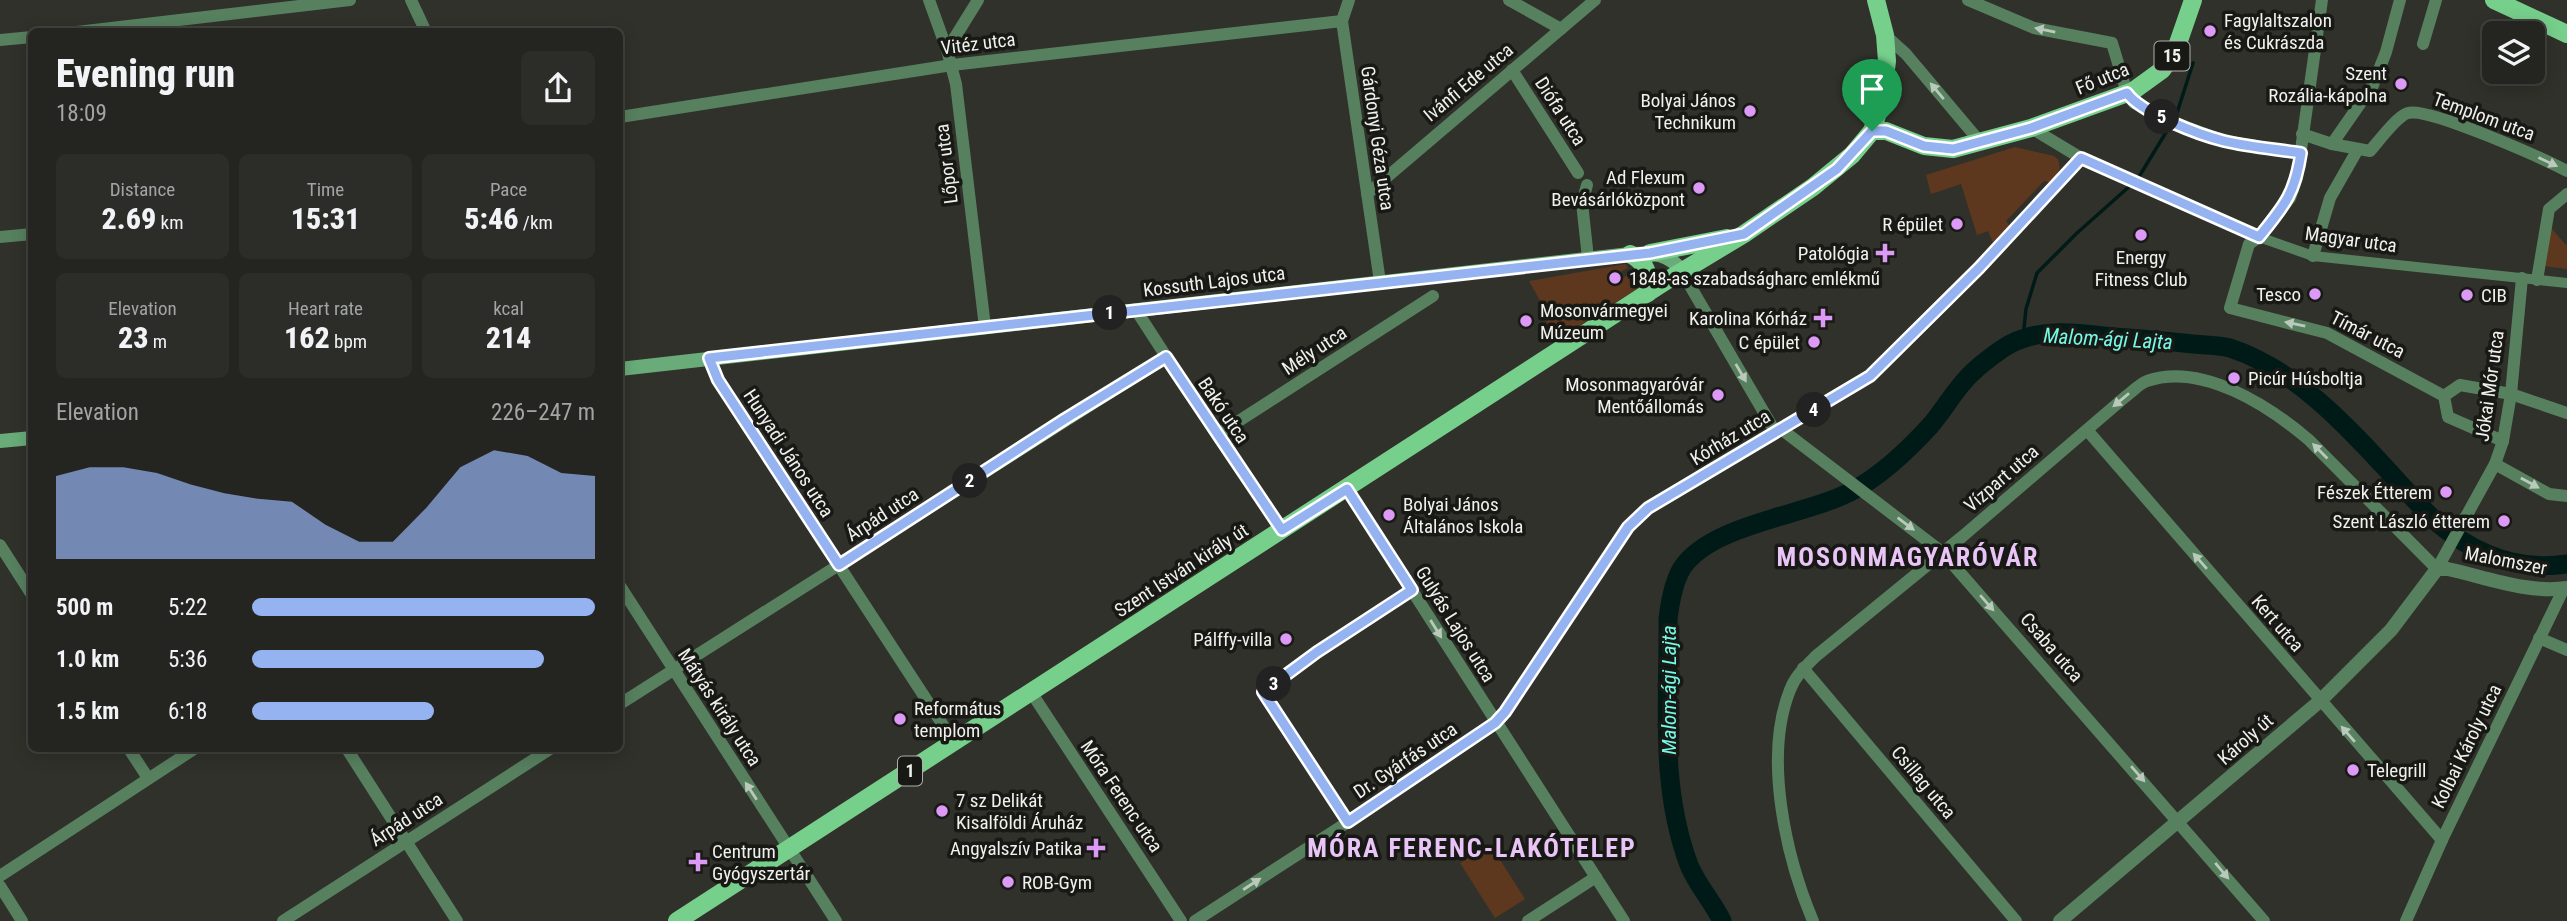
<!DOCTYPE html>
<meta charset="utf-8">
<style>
body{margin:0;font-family:"Roboto Condensed",sans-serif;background:#2c2d29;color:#f1f3f6;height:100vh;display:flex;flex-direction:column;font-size:26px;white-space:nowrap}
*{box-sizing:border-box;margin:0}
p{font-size:23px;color:#a3a5a5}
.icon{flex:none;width:38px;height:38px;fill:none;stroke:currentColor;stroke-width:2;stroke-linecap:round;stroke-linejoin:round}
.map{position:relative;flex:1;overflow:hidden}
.sheet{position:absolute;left:28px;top:28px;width:595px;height:724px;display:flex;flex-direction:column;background:#242520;border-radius:10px;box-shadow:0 4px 18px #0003,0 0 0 2px #41423e}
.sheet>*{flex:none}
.buttons{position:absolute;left:2482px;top:21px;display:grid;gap:14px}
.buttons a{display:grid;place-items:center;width:63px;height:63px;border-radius:10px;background:#242520;box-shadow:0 4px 18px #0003,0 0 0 2px #41423e;font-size:35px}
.pin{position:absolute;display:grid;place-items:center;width:60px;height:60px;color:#fff;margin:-72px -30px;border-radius:50% 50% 50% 0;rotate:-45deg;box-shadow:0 0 7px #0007}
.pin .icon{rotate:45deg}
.km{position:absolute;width:35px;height:35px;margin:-18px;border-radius:50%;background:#222;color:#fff;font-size:19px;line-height:35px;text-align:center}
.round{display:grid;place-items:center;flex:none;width:74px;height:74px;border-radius:10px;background:#2c2d29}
.summary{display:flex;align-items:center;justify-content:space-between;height:119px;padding:0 28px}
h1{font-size:38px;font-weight:800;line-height:52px}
.figures{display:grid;grid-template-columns:repeat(3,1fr);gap:10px;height:119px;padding:7px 28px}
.figures div{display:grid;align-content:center;border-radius:10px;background:#2c2d29;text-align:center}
.figures b{font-size:30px;font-weight:800}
.figures small{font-size:19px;font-weight:400}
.figures p{font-size:19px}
.chart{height:196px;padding:14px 28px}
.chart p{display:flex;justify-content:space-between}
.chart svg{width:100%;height:126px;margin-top:7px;fill:#95b2f1;opacity:.7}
ul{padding:0 28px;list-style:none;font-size:23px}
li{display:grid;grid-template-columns:112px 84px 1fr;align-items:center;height:52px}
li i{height:18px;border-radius:9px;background:#95b2f1}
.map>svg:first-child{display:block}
</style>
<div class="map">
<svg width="2567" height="921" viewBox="0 0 2567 921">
<rect width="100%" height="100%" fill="#30312a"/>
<g fill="#5d381f">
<path d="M2015 147 2054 156 2058 159 2060 168 2052 183 2044 181 2006 221 2011 228 1993 243 1988 231 1977 235 1961 184 1931 194 1926 175Z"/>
<path d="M2551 228 2567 246V269L2544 266Z"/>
<path d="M1626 264 1628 268 1610 277 1612 283 1630 274 1633 282 1644 275 1637 289 1558 339 1544 318 1548 315 1529 281Z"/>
<path d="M1490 844 1525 899 1495 918 1460 863Z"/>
</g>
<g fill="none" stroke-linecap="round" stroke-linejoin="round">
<g stroke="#001b17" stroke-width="3.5">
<path d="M2137 180 2176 116 2193 63"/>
<path d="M2023 337 2026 309 2037 273 2077 233 2131 185"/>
</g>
<path stroke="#001b17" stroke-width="19" d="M1722 921C1713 902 1697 885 1689 865 1659 785 1669 702 1668 619 1670 602 1673 583 1682 568 1712 523 1807 516 1854 490 1881 475 1909 449 1930 426 1945 409 1956 387 1973 372 1981 364 1992 356 2002 349 2036 326 2075 333 2114 337 2141 339 2167 341 2193 344 2205 345 2219 345 2230 348 2313 375 2374 459 2434 520 2472 553 2516 572 2567 564"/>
<path stroke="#57805f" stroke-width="10" d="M2259 237 2313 256 2567 283"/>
<g stroke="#57805f" stroke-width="12">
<path d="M411 0 426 32"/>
<path d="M929 0 947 50 956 84 985 327"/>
<path d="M1349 0 1342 21 1380 282"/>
<path d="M1509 0 1561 29"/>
<path d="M1968 0 2034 28 2112 43 2127 93 2134 103 2175 123 2224 141 2301 153"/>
<path d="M2322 0 2297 178 2290 198 2259 237 2249 244 2230 308 2327 333 2444 396 2448 417 2503 441"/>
<path d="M77 32 350 0"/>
<path d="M1885 35 1906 54 1981 143"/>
<path d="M0 40 32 37"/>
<path d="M2423 44 2436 0"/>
<path d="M947 50 978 0"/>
<path d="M1512 70 1578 173"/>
<path d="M620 117 952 65 1342 21"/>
<path d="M2031 128 2081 158 2259 237"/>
<path d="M2302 134 2332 144 2370 151C2378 142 2397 116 2408 113 2429 107 2544 159 2567 171"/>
<path d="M2332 144 2373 85 2386 52 2400 0"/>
<path d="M1587 185 1582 203 1588 258"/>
<path d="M1367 194 1595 0"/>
<path d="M0 237 32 234"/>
<path d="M2313 256 2330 198 2358 149"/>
<path d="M1682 272 1776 433"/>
<path d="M2537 280 2549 209 2567 194"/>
<path d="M1136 310 1217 435 1282 530"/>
<path d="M709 358 718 380 954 742"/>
<path d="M2444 396 2460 385 2511 394 2567 413"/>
<path d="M1781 429 1942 552 2264 921"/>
<path d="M2087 430 2442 840"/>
<path d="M1217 435 1433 296"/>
<path d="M2495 464 2549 494 2567 496"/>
<path d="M1347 489 1624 921"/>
<path d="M0 545 32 595"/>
<path d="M620 586 836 921"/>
<path d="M2539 638 2567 650"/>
<path d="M1803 668 2016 921"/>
<path d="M1031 692 1181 921"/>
<path d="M620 704 1166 357"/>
<path d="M129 749 148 778"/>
<path d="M347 749 457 921"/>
<path d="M1348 822 1263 692 1317 652 1412 590"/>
<path d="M0 876 194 749"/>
<path d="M0 886 22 921"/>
<path d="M283 921 550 749"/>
<path d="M1195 921 1348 822 1495 723 1505 712 1628 527 1648 508 1870 376 1979 268 2081 158"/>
<path d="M1528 921 1596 877"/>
<path d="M1813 921C1786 857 1763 757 1790 690 1795 676 1806 666 1816 656L1963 536 2125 397C2132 392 2139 384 2147 381 2202 362 2269 406 2309 440L2437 569 2495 464 2503 441 2511 394 2522 278"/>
<path d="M2406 921 2442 840 2564 588"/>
</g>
<path stroke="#57805f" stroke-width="14" d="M2060 921 2320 701 2391 630 2437 569H2448C2485 577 2529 594 2567 588"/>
<g stroke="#69ac79" stroke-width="14">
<path d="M620 369 1630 254C1652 253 1669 252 1682 272"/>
<path d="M0 441 32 438"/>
</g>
<g stroke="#77cf8c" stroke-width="18">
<path d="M2494 0 2567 34"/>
<path d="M1872 131H1886L1924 146 1953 149 2031 128 2133 91 2162 70 2175 52 2193 0"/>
<path d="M1650 253 1727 238"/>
<path d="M1630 254C1647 263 1650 275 1648 293"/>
<path d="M677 921 1666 281 1744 234 1813 187 1852 155 1872 131 1882 100 1887 61 1885 35 1876 0"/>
</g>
</g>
<defs><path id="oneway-solid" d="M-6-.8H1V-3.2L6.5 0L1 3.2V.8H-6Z" transform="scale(1.75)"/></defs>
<g fill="#bac9bb">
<use href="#oneway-solid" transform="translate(2045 30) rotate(-168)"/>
<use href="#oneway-solid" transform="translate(1937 91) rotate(-130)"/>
<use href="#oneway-solid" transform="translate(2548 162) rotate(25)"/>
<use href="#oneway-solid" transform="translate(2295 324) rotate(-168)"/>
<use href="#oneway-solid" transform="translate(1741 373) rotate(60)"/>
<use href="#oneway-solid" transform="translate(2121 400) rotate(140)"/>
<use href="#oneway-solid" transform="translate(2320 451) rotate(-135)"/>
<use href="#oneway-solid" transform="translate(2530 483) rotate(29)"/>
<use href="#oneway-solid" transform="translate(1906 524) rotate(37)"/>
<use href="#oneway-solid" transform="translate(2200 561) rotate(-131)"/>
<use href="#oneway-solid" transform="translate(1987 603) rotate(49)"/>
<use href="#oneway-solid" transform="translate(1436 629) rotate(58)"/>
<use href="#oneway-solid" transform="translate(2348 734) rotate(-131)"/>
<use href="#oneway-solid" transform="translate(2138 774) rotate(49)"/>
<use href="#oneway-solid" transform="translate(751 791) rotate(-123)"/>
<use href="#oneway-solid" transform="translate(2222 871) rotate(50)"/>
<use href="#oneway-solid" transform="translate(1252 884) rotate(-33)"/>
</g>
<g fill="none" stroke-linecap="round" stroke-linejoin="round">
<defs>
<path id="route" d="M2127 93C2141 113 2200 135 2224 141 2249 147 2275 149 2301 153 2295 194 2284 206 2259 237L2081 158 1979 268 1870 376 1648 508 1628 527 1505 712 1495 723 1348 822 1263 692 1317 652 1412 590 1347 489 1282 530 1166 357 1065 419 839 565 718 380 709 358 1650 253 1744 234 1837 169 1872 131H1886L1924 146 1953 149 2031 128Z"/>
</defs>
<use href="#route" stroke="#fff" stroke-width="14"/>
<use href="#route" stroke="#95b2f1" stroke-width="9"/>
</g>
<g fill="#dc99f5" stroke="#181915" stroke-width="2.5">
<circle cx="2210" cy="31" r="7"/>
<circle cx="2401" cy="84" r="7"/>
<circle cx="1750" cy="111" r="7"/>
<circle cx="1699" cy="188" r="7"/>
<circle cx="1957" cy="224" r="7"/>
<circle cx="2141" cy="235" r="7"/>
<path d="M1881.5 242.5h7v7h7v7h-7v7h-7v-7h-7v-7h7z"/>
<circle cx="1615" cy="278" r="7"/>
<circle cx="2315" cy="294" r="7"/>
<circle cx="2467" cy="295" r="7"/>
<path d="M1819.5 307.5h7v7h7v7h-7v7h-7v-7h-7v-7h7z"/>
<circle cx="1526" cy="321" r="7"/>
<circle cx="1814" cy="342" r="7"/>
<circle cx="2234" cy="378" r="7"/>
<circle cx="1718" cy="395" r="7"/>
<circle cx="2446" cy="492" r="7"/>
<circle cx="1389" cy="515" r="7"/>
<circle cx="2504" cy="521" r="7"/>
<circle cx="1286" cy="639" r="7"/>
<circle cx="900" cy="719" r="7"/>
<circle cx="2353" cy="770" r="7"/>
<circle cx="942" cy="811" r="7"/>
<path d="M1092.5 837.5h7v7h7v7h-7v7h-7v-7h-7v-7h7z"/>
<path d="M694.5 851.5h7v7h7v7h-7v7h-7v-7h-7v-7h7z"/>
<circle cx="1008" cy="882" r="7"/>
</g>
<g text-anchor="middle" stroke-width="7" stroke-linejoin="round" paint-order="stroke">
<g fill="#181915" stroke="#afb0ac" stroke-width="2">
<rect x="2154.5" y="41.5" width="35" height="29" rx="5"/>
<rect x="898" y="756.5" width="24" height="29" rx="5"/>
</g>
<g font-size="18" font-weight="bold" fill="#f0f1ec">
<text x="2172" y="62">15</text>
<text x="910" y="777">1</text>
</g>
<g font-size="19" fill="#f0f1ec" stroke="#181915" text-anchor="end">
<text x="2224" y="27" text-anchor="start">Fagylaltszalon<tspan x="2224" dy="22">és Cukrászda</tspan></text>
<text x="2387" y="80">Szent<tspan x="2387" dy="22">Rozália-kápolna</tspan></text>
<text x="1736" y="107">Bolyai János<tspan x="1736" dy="22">Technikum</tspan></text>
<text x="1685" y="184">Ad Flexum<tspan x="1685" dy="22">Bevásárlóközpont</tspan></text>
<text x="1943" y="231">R épület</text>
<text x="1869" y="260">Patológia</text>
<text x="2141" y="264" text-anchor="middle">Energy<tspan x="2141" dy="22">Fitness Club</tspan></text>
<text x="1629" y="285" text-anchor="start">1848-as szabadságharc emlékmű</text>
<text x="2301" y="301">Tesco</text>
<text x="2481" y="302" text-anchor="start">CIB</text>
<text x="1540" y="317" text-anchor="start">Mosonvármegyei<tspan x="1540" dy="22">Múzeum</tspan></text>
<text x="1807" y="325">Karolina Kórház</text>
<text x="1800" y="349">C épület</text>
<text x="2248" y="385" text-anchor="start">Picúr Húsboltja</text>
<text x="1704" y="391">Mosonmagyaróvár<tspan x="1704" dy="22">Mentőállomás</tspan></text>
<text x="2432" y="499">Fészek Étterem</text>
<text x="1403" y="511" text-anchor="start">Bolyai János<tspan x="1403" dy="22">Általános Iskola</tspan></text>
<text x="2490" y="528">Szent László étterem</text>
<text x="1272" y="646">Pálffy-villa</text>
<text x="914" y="715" text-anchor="start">Református<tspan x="914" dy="22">templom</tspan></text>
<text x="2367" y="777" text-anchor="start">Telegrill</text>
<text x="956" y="807" text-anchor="start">7 sz Delikát<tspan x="956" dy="22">Kisalföldi Áruház</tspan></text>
<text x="1082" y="855">Angyalszív Patika</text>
<text x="712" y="858" text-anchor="start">Centrum<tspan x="712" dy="22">Gyógyszertár</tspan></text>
<text x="1022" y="889" text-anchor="start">ROB-Gym</text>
</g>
<g font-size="19" fill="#f0f1ec" stroke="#181915">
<text transform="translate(978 43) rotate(-7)" y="7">Vitéz utca</text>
<text transform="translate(2102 78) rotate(-22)" y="7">Fő utca</text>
<text transform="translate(1468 82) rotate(-40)" y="7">Ivánfi Ede utca</text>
<text transform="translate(1561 111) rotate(57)" y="7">Diófa utca</text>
<text transform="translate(2484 116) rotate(20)" y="7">Templom utca</text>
<text transform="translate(1378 138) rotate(82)" y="7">Gárdonyi Géza utca</text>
<text transform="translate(946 164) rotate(-97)" y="7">Lőpor utca</text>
<text transform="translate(2351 239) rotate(8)" y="7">Magyar utca</text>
<text transform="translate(1214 281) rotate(-7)" y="7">Kossuth Lajos utca</text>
<text transform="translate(2368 334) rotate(27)" y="7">Tímár utca</text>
<text transform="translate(1314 350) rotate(-33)" y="7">Mély utca</text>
<text transform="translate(2489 386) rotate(-82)" y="7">Jókai Mór utca</text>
<text transform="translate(1224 410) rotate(56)" y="7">Bakó utca</text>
<text transform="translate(1730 437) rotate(-31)" y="7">Kórház utca</text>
<text transform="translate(789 453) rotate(57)" y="7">Hunyadi János utca</text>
<text transform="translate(2001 478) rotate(-41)" y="7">Vízpart utca</text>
<text transform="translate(882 514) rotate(-33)" y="7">Árpád utca</text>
<text transform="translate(2506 560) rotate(11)" y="7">Malomszer</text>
<text transform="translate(1181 570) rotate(-33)" y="7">Szent István király út</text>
<text transform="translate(2278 623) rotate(49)" y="7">Kert utca</text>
<text transform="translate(1456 624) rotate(58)" y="7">Gulyás Lajos utca</text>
<text transform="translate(2052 647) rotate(49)" y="7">Csaba utca</text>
<text transform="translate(720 707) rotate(57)" y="7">Mátyás király utca</text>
<text transform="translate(2245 739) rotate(-41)" y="7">Károly út</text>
<text transform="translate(2466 746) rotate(-64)" y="7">Kolbai Károly utca</text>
<text transform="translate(1405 760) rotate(-34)" y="7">Dr. Gyárfás utca</text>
<text transform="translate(1924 782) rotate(50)" y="7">Csillag utca</text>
<text transform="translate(1122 796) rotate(56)" y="7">Móra Ferenc utca</text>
<text transform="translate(406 819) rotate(-33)" y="7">Árpád utca</text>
</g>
<g font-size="21" font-style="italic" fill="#75f9e6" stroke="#181915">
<text transform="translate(2108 339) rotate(3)" y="7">Malom-ági Lajta</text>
<text transform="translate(1669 690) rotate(-90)" y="7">Malom-ági Lajta</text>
</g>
<g font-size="26" font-weight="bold" letter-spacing="2" fill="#e8c4f7" stroke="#181915">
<text x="1908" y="566">MOSONMAGYARÓVÁR</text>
<text x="1472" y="857">MÓRA FERENC-LAKÓTELEP</text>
</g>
</g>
</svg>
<div class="buttons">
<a><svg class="icon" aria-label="layers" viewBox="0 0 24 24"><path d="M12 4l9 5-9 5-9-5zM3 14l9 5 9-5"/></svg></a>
</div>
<div class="pin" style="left:1872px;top:131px;background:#1e9e55"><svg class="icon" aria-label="arrive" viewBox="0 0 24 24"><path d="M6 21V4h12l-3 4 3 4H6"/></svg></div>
<b class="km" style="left:1110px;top:313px">1</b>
<b class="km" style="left:970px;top:481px">2</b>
<b class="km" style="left:1274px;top:684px">3</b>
<b class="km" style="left:1814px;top:410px">4</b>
<b class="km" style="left:2162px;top:117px">5</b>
<section class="sheet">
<div class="summary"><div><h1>Evening run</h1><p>18:09</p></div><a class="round"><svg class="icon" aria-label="share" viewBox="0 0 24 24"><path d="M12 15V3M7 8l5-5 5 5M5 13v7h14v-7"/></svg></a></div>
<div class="figures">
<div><p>Distance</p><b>2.69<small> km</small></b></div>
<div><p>Time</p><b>15:31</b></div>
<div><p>Pace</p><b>5:46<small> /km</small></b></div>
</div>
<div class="figures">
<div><p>Elevation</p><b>23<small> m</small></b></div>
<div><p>Heart rate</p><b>162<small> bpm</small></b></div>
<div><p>kcal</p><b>214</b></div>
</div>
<div class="chart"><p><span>Elevation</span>226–247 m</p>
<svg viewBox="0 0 160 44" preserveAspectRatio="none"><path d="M0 44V15L10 12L20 12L30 14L40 18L50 21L60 23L70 24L80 32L90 38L100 38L110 26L120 12L130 6L140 8L150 14L160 15V44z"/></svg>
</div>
<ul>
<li><b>500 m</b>5:22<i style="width:100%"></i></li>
<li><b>1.0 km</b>5:36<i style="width:85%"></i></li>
<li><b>1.5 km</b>6:18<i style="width:53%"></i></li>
</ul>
</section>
</div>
